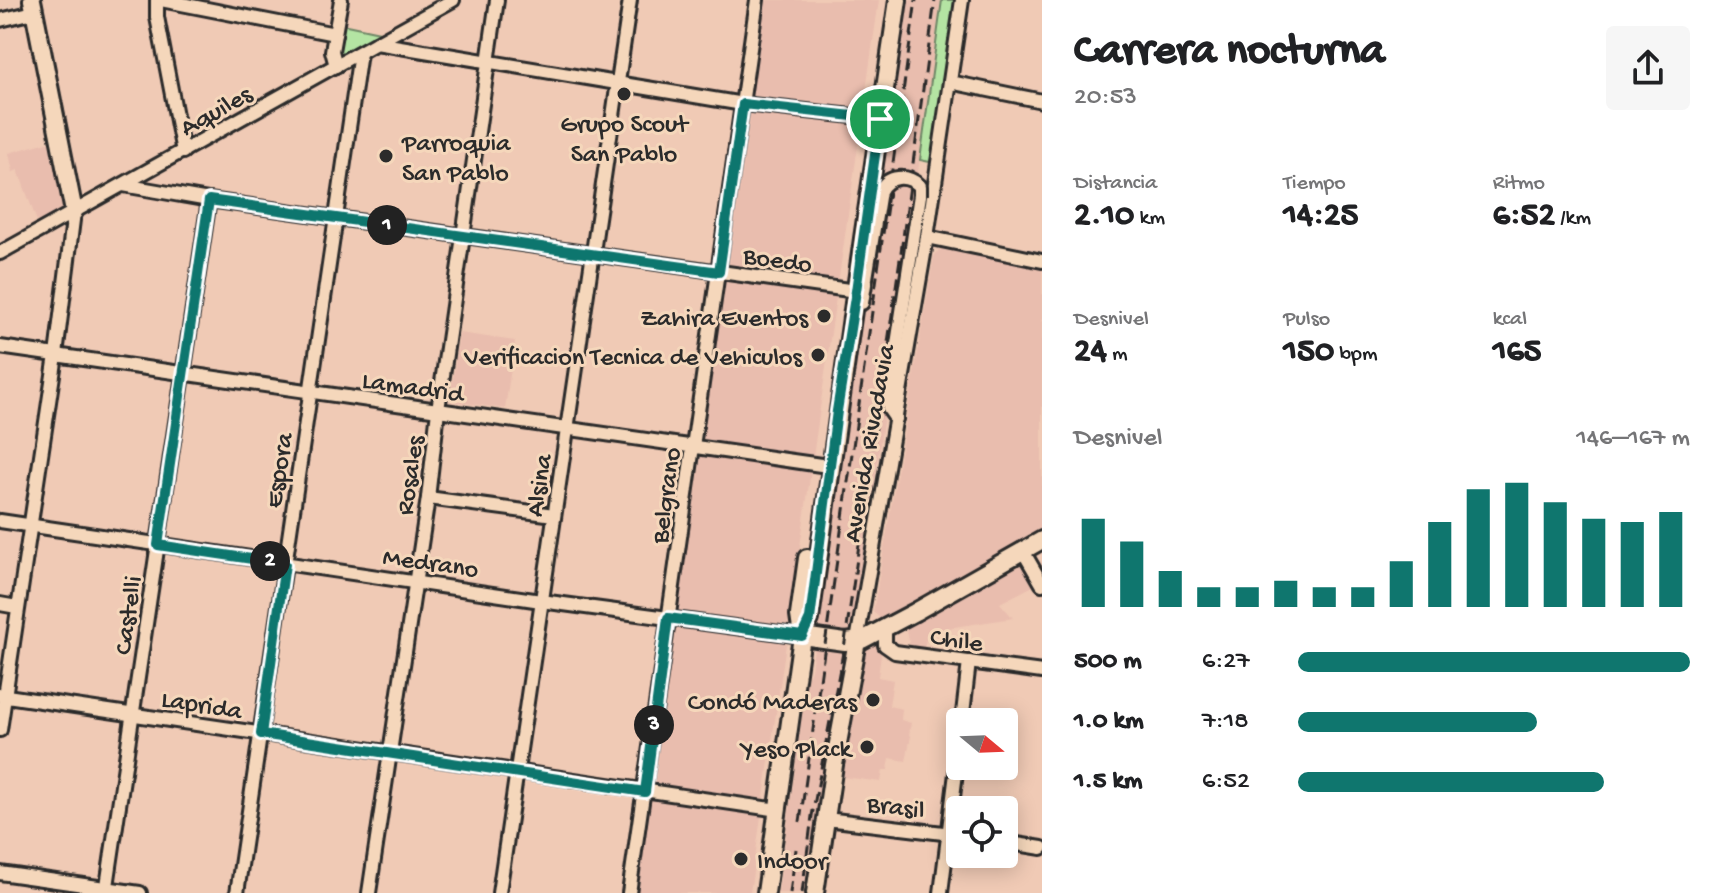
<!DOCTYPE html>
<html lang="es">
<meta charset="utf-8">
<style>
body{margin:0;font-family:"Gochi Hand",sans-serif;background:#f6f6f6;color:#202124;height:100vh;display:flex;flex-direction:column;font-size:30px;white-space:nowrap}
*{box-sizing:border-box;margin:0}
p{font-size:26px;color:#757577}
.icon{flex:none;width:44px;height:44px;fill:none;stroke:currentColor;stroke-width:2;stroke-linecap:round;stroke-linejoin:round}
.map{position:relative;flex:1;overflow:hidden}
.side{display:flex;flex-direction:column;background:#fff;width:680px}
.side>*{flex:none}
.needle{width:52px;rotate:109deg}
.fabs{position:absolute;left:946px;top:708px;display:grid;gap:16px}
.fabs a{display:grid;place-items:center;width:72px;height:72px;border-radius:8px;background:#fff;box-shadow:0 4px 20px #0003;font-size:40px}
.pin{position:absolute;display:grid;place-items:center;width:68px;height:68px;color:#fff;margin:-34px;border:4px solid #fff;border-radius:50%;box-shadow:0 2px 8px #0007}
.km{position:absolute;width:40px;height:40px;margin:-20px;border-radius:50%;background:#222;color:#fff;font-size:22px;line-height:40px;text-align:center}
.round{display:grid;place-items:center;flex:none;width:84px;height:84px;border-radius:8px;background:#f6f6f6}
.head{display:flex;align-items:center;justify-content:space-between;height:136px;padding:0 32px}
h1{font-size:44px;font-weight:700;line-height:60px}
.metrics{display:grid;grid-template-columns:repeat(3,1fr);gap:12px;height:136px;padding:8px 32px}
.metrics div{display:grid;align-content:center}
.metrics b{font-size:34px;font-weight:700}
.metrics small{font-size:22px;font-weight:400}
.metrics p{font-size:22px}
.chart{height:224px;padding:16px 32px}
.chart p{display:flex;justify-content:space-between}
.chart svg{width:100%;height:144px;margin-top:8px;stroke:#0f766e;stroke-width:6}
ul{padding:0 32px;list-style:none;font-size:26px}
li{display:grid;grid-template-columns:128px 96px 1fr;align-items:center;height:60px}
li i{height:20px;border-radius:10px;background:#0f766e}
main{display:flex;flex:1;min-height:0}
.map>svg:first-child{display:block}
</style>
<main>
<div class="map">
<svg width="1042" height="893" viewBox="0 0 1042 893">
<rect width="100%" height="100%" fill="#f0cab5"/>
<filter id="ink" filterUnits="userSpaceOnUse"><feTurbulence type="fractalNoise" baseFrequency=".0125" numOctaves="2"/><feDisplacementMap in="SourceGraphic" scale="16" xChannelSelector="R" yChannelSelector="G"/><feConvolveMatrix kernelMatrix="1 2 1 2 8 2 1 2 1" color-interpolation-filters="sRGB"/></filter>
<g filter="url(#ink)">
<g fill="#e9bdae">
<path d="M759 0H879L750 893H632Z"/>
<path d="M906 0H942L857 608 817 820 807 893H778L807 679 811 670Z"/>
<path d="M54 140 68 210 39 227 18 170 13 172 9 153Z"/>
<path d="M942 247 1042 266V530L881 619 873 612 934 256Z"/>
<path d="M459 333 515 341 505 409 450 401Z"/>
<path d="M1018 561 1025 562 1037 584 1000 603 1013 618 928 631 924 648 910 646 905 626Z"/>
<path d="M882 640 881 655 878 677 893 680 889 706 902 709 901 720 911 723 909 735 911 736 906 761 890 758 888 770H883L881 782 836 776 860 655 865 650Z"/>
</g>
<g fill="#b4e4a3" stroke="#708867" stroke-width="2">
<path d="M942 0H956L941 115 930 162 920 160Z"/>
<path d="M342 24 384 33 342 55 338 51Z"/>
</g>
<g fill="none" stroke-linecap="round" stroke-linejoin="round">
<defs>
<g id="minor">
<path d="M157 0V17L183 152"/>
<path d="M161 0 335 34"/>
<path d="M0 20 34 12"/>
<path d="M376 43 743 104 880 119"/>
<path d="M336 66 332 51 341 0"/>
<path d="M950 82 1042 101"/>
<path d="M123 185 209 200 856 291"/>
<path d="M927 237 1042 261"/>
<path d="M0 253 453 0"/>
<path d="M862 303 880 191"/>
<path d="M0 347 821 465"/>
<path d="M896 419 889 409V396L920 195"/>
<path d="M428 498 554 515"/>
<path d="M0 521 541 601 802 636"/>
<path d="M1023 551 1042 584"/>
<path d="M0 604 17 607"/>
<path d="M885 628V645L895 652 1042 672"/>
<path d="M857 641 927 237 962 0"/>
<path d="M0 695 778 810"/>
<path d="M962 722 969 662"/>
<path d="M0 730 56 355 74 212"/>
<path d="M826 819 960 835"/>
<path d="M1004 842 1042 848"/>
<path d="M0 873 140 893"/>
<path d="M106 893 209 200"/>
<path d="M237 893 360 53"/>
<path d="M369 893 428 498 438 410 497 0"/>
<path d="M499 893 630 0"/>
<path d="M629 893 757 0"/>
<path d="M941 893 960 741"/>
</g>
<g id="major">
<path d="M32 0 74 212"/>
<path d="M802 636 799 615 807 558"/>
<path d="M802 636 845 642 862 640 915 612 1042 540"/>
<path d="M766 893 802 636 810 619C838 413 867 206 898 0"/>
<path d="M815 893 834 765 857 641"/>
</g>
</defs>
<use href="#minor" stroke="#2b2b2b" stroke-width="18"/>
<use href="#major" stroke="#2b2b2b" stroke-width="22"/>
<use href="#minor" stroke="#f5d7bb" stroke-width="12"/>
<use href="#major" stroke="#f5d7bb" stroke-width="16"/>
<g stroke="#2b2b2b" stroke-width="3" stroke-dasharray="12 6" stroke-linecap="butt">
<path d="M800 822 916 0"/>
<path d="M790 893 796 849"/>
<path d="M802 893 812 816 845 642 902 245 935 0"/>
</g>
<defs>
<path id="minor-bridge" d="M880 191C888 175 907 174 920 186V195"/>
</defs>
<use href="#minor-bridge" stroke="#2b2b2b" stroke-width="18" stroke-linecap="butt"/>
<use href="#minor-bridge" stroke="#f5d7bb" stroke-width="12"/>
</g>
</g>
<g fill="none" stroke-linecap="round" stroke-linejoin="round" filter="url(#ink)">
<defs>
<path id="route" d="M743 104 880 119 856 291 837 411 810 619 802 636 668 618 645 792 261 734 285 564 158 545 209 200 719 272Z"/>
</defs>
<use href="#route" stroke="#fff" stroke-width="16"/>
<use href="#route" stroke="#0f766e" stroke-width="10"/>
</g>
<g fill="#2b2b2b" stroke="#f5d7bb" stroke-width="3">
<circle cx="624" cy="94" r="8"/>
<circle cx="386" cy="156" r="8"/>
<circle cx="824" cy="316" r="8"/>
<circle cx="818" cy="355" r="8"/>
<circle cx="873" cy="700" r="8"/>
<circle cx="867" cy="747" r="8"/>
<circle cx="741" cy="859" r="8"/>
</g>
<g text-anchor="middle" stroke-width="6" stroke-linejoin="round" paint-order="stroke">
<g font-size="26" fill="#2b2b2b" stroke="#f5d7bb">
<text transform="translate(215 109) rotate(-29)" y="9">Aquiles</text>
<text transform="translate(778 258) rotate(8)" y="9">Boedo</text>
<text transform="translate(413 385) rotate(8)" y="9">Lamadrid</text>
<text transform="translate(867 443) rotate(-80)" y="9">Avenida Rivadavia</text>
<text transform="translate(277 470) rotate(-81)" y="9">Espora</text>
<text transform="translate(408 475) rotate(-82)" y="9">Rosales</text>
<text transform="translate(537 485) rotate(-81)" y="9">Alsina</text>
<text transform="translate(664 495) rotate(-82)" y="9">Belgrano</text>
<text transform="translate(431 561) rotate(8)" y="9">Medrano</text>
<text transform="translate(126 615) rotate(-82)" y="9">Castelli</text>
<text transform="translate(957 638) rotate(8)" y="9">Chile</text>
<text transform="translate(202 703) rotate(9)" y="9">Laprida</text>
<text transform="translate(896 805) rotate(7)" y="9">Brasil</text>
</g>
<g font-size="26" fill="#2b2b2b" stroke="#f5d7bb" text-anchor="end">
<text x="624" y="131" text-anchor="middle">Grupo Scout<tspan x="624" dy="30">San Pablo</tspan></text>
<text x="402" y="150" text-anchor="start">Parroquia<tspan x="402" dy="30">San Pablo</tspan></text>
<text x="808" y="325">Zahira Eventos</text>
<text x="802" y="364">Verificacion Tecnica de Vehiculos</text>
<text x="857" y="709">Condó Maderas</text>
<text x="851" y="756">Yeso Plack</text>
<text x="757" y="868" text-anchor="start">Indoor</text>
</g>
</g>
</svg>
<div class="fabs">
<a><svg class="needle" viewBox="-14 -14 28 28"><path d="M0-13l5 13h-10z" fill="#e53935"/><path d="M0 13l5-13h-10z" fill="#757577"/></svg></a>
<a><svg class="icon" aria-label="locate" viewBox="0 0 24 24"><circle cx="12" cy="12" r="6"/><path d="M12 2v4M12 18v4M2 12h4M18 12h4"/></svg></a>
</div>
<div class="pin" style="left:880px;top:119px;background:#1e9e55"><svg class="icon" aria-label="arrive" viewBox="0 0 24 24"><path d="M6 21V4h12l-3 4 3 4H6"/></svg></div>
<b class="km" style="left:387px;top:225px">1</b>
<b class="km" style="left:270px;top:561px">2</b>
<b class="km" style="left:654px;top:725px">3</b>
</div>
<section class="side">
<div class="head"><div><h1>Carrera nocturna</h1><p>20:53</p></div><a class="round"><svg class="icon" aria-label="share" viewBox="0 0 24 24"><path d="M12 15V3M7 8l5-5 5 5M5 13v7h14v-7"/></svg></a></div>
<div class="metrics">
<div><p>Distancia</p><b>2.10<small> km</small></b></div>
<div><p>Tiempo</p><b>14:25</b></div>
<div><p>Ritmo</p><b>6:52<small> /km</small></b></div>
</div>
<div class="metrics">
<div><p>Desnivel</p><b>24<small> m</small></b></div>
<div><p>Pulso</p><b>150<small> bpm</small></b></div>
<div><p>kcal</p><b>165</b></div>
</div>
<div class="chart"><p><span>Desnivel</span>146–167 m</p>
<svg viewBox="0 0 160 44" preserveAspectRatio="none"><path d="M5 44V17M15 44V24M25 44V33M35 44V38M45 44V38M55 44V36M65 44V38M75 44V38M85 44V30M95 44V18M105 44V8M115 44V6M125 44V12M135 44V17M145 44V18M155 44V15"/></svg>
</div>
<ul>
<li><b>500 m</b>6:27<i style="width:100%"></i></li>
<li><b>1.0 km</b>7:18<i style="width:61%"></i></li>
<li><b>1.5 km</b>6:52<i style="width:78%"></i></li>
</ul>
</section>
</main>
